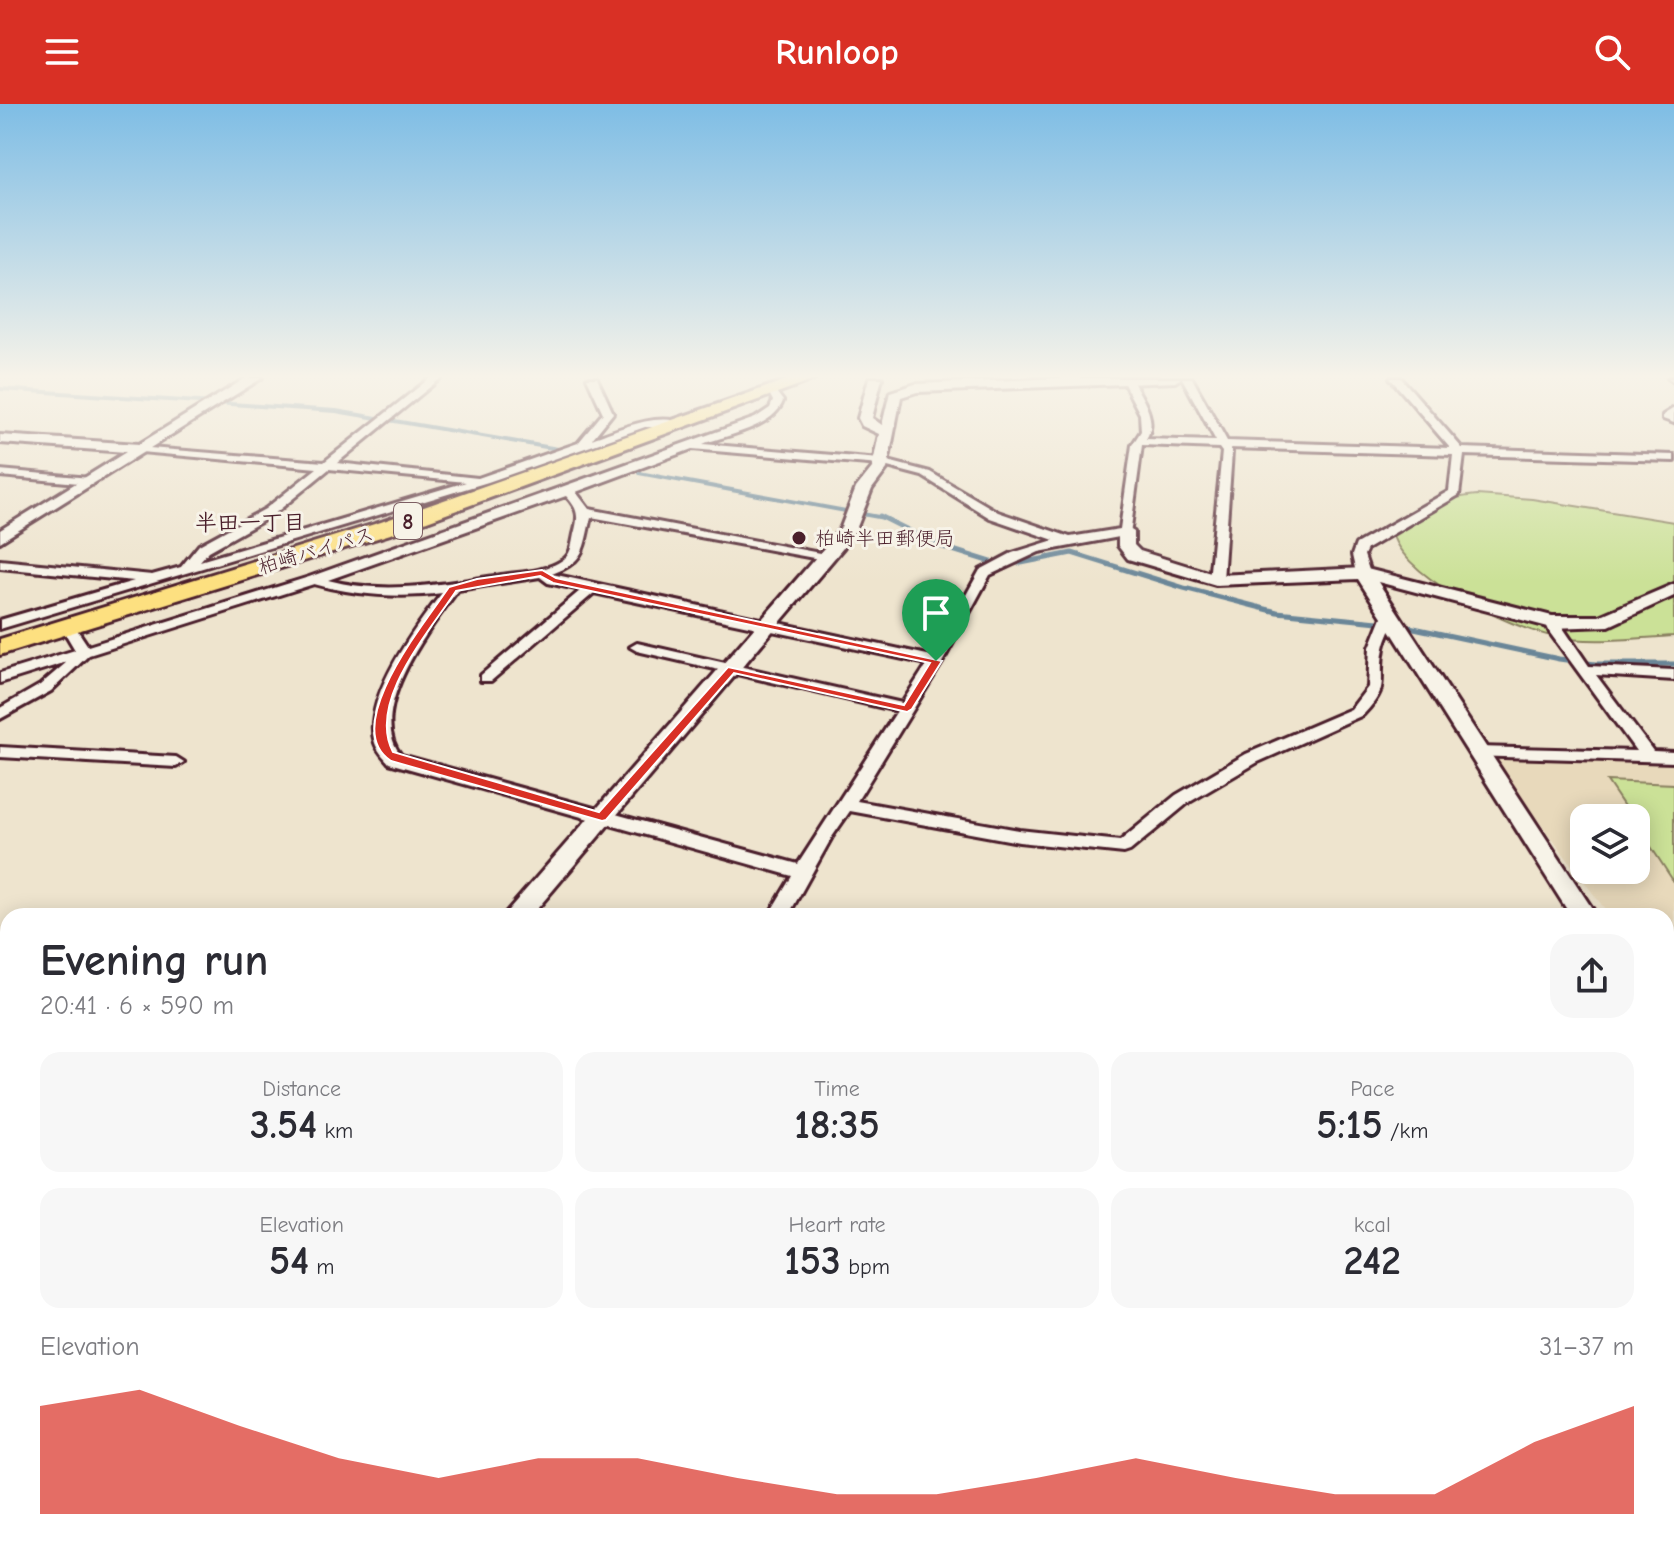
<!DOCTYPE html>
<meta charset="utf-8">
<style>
body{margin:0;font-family:"Comic Neue","Klee One",sans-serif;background:#f7f7f7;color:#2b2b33;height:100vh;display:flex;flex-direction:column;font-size:30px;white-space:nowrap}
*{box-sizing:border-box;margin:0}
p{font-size:26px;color:#7c7c81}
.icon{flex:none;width:44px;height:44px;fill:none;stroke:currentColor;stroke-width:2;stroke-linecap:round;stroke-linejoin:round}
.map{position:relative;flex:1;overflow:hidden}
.sheet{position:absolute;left:0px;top:804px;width:1674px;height:648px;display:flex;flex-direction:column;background:#fff;border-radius:24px 24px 0 0;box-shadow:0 4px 20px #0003}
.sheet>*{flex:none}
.buttons{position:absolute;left:1570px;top:700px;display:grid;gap:16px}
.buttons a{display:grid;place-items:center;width:80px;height:80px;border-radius:16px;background:#fff;box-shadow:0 4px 20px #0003;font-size:40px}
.pin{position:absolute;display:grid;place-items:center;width:68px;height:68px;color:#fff;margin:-82px -34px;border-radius:50% 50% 50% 0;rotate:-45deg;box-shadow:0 0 8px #0007}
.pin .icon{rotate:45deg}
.round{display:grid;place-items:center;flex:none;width:84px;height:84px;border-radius:24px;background:#f7f7f7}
.headline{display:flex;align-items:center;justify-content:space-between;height:136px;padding:0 40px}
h1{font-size:44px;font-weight:800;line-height:60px}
.figures{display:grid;grid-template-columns:repeat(3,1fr);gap:12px;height:136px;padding:8px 40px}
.figures div{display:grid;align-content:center;border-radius:20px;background:#f7f7f7;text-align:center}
.figures b{font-size:40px;font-weight:800}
.figures small{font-size:22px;font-weight:400}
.figures p{font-size:22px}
.chart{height:224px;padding:16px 40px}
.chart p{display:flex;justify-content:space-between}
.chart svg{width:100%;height:144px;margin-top:8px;fill:#d93025;opacity:.7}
header{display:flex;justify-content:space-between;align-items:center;height:104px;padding:0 40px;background:#d93025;color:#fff;font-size:36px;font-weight:800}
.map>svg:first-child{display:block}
</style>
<header><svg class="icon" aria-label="menu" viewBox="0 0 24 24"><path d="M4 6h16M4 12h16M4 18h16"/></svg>Runloop<svg class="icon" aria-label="search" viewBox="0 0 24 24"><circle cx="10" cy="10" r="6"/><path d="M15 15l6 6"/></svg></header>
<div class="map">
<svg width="1674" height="1452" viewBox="0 0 1674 1452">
<rect width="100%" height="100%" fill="#eee4ce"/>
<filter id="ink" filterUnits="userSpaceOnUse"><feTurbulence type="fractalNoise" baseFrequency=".0125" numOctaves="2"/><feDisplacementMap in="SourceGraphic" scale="16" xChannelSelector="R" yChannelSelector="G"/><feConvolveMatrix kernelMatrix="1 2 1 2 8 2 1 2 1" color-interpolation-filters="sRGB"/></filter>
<g filter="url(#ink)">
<path fill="#e8d9bb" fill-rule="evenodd" d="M1504 653 1674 659V903L1666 892V812H1610L1493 656ZM1584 714H1636V766H1584Z"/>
<g fill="#cbe197" stroke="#8a8061" stroke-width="2">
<path d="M1477 391 1532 395 1674 418V532C1636 534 1594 540 1556 533 1513 525 1390 470 1391 420 1418 402 1445 394 1477 391Z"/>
<path d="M1607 677 1674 680V778L1636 720V714H1632Z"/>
</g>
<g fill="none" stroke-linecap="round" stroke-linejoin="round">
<g stroke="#6a8698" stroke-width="4">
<path d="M0 285 336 307 558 345"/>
<path d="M639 369 884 414"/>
</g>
<g stroke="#6a8698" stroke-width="5">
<path d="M880 412 940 442 991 458 1021 459 1072 449 1184 484 1277 508 1388 519"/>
<path d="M1400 521 1559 555 1595 560H1674"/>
</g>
<defs>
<g id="street">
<path d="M430 274H441L337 359 478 374 578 339 603 309 587 274H597L613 309 592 335C617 326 661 306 685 321L680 324 645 323 488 378 0 525V516L134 477 0 464V456L152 471 181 463 199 441 265 405 317 364 141 348 136 345 137 343 324 358ZM329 365 466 378 200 457 209 447 273 411Z"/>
<path d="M1121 274H1131C1141 293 1159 315 1146 335L1216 337 1182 274H1192L1227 337 1450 344 1390 274H1401L1462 344 1674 351V357L1464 351 1459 391 1367 445 1364 451 1370 469 1363 473 1356 469 1352 451 1356 440 1449 387 1453 351 1230 344 1232 348 1223 476 1216 480 1209 476 1222 348 1219 344 1142 341 1130 431 1039 448 990 471 943 557 857 697 1019 726 1120 737 1176 691 1246 650 1351 605 1368 583 1370 543 1382 513 1389 509 1396 513C1392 523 1386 534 1384 544 1377 579 1392 581 1363 611L1258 658 1188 699 1130 747 1124 749 1019 738 850 707 832 733 788 812H768L792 772 389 659C384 653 377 646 375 639 361 595 416 522 442 489 401 495 354 491 314 480L89 551 51 587 0 615V604L40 581 67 558 0 579V569L75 546 62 524 64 521H74L88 542 309 473 755 314 770 304 773 297 768 287 773 284 783 297C774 323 727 331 703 340L880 355 930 368 998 408 1070 433 1120 425 1132 341 1141 327 1140 310ZM692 345 880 361 922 372 990 414 1054 436 1012 449 980 466 932 552 552 470C586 457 583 445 591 413L830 457 831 454 825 450 589 405 576 388ZM566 392C579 406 579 412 574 430 572 440 571 452 561 457 544 468 520 468 501 471 444 480 384 491 328 476ZM540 473 548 479 581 486 481 571V577H491L594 489 927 560 902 599 637 539 630 543 637 547 897 607 798 760 401 651C365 607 430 524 458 486Z"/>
<path d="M1668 274H1674V278Z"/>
<path d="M1674 304V319L1663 315V311Z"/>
<path d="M0 366 90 374 96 377 90 380 0 372Z"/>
<path d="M1552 514 1557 515 1589 562 1674 566V576L1596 571 1653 647 1674 648V658L1471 652 1469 648 1477 643 1636 647 1550 529 1545 518Z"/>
<path d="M0 643 176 653 184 658 176 663 0 653Z"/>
<path d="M0 1079 8 1082V1105L0 1102Z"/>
<rect x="1666" y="1294" width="8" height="28"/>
<path d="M381 1444H413L409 1452H377Z"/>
<path d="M1000 1444H1032L1033 1452H1001Z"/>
</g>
<g id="secondary">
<path d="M246 274H262L0 438V426L126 348 0 339V331L139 340Z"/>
<path d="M869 274H882L872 314 882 321 890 288 915 280 1063 274H1181L1175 278 917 288 901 293 887 365 872 385 857 423 843 444 531 812H503L831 436 841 423 856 384 872 364 879 330 862 322 858 314Z"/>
<path d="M1126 423 1134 428V441L1140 447 1217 471 1363 464 1552 512H1599L1674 480V492L1609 522 1552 524 1378 478 1597 812H1571L1358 475 1216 481 1128 455 1118 442V428Z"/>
<path d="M1666 925 1674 928V961L1666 958Z"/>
<path d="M8 1374V1420L0 1423V1377Z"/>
</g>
<path id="highway" d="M792 274H818L397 428 0 551V535L381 418Z"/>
</defs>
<use href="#street" stroke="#4a1f2b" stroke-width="6"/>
<use href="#secondary" stroke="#4a1f2b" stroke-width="6"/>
<use href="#highway" stroke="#4a1f2b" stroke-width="6"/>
<use href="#street" fill="#f7f3e8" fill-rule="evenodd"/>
<use href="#secondary" fill="#f7f3e8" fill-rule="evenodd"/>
<use href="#highway" fill="#fde080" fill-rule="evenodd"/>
</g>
</g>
<linearGradient id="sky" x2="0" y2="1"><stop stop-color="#7ebde5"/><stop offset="0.57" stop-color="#f7f3e9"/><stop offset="1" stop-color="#f7f3e9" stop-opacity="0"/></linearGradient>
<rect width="1674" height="478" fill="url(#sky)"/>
<path fill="#d93025" stroke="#fff" stroke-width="2" fill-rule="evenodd" d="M542 466 556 474 942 557 912 605 907 608 734 569 606 716 602 717 391 657C338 623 426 517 449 483L477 475ZM540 472 553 479 930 559 904 601 728 563 599 708 393 648C367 598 429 528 456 487Z"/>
<circle fill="#4a1f2b" stroke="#f7f3e8" stroke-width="3" cx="799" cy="434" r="8"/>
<g text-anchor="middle" stroke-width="6" stroke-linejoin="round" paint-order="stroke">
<g font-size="20" fill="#4a1f2b" stroke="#f7f3e8" text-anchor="start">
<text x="815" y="441">柏崎半田郵便局</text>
</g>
<g font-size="20" fill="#4a1f2b" stroke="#f7f3e8">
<text transform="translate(316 446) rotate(-17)" y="7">柏崎バイパス</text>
</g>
<rect fill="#f7f3e8" stroke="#7e5f64" stroke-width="2" x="394" y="399" width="28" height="36" rx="6"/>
<g font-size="22" font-weight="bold" fill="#4a1f2b">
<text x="408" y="425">8</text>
</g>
<g font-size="22" font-weight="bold" fill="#4a1f2b" stroke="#f7f3e8">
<text x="250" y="426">半田一丁目</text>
</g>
</g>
</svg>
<div class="buttons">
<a><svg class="icon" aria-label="layers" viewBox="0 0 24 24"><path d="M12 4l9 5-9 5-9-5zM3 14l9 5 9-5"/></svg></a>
</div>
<div class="pin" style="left:936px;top:557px;background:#1e9e55"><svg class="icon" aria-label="arrive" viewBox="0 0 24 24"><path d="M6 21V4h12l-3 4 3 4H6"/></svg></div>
<section class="sheet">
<div class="headline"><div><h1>Evening run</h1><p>20:41 · 6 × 590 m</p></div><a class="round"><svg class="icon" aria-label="share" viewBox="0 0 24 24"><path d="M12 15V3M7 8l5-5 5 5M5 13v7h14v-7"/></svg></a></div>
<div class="figures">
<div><p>Distance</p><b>3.54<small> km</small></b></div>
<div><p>Time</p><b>18:35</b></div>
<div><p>Pace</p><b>5:15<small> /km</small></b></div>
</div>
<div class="figures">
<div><p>Elevation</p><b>54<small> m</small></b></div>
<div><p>Heart rate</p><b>153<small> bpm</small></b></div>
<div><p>kcal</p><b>242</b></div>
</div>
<div class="chart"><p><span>Elevation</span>31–37 m</p>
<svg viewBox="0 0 160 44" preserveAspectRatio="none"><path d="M0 44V11L10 6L20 17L30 27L40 33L50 27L60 27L70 33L80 38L90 38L100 33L110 27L120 33L130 38L140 38L150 22L160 11V44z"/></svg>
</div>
</section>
</div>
